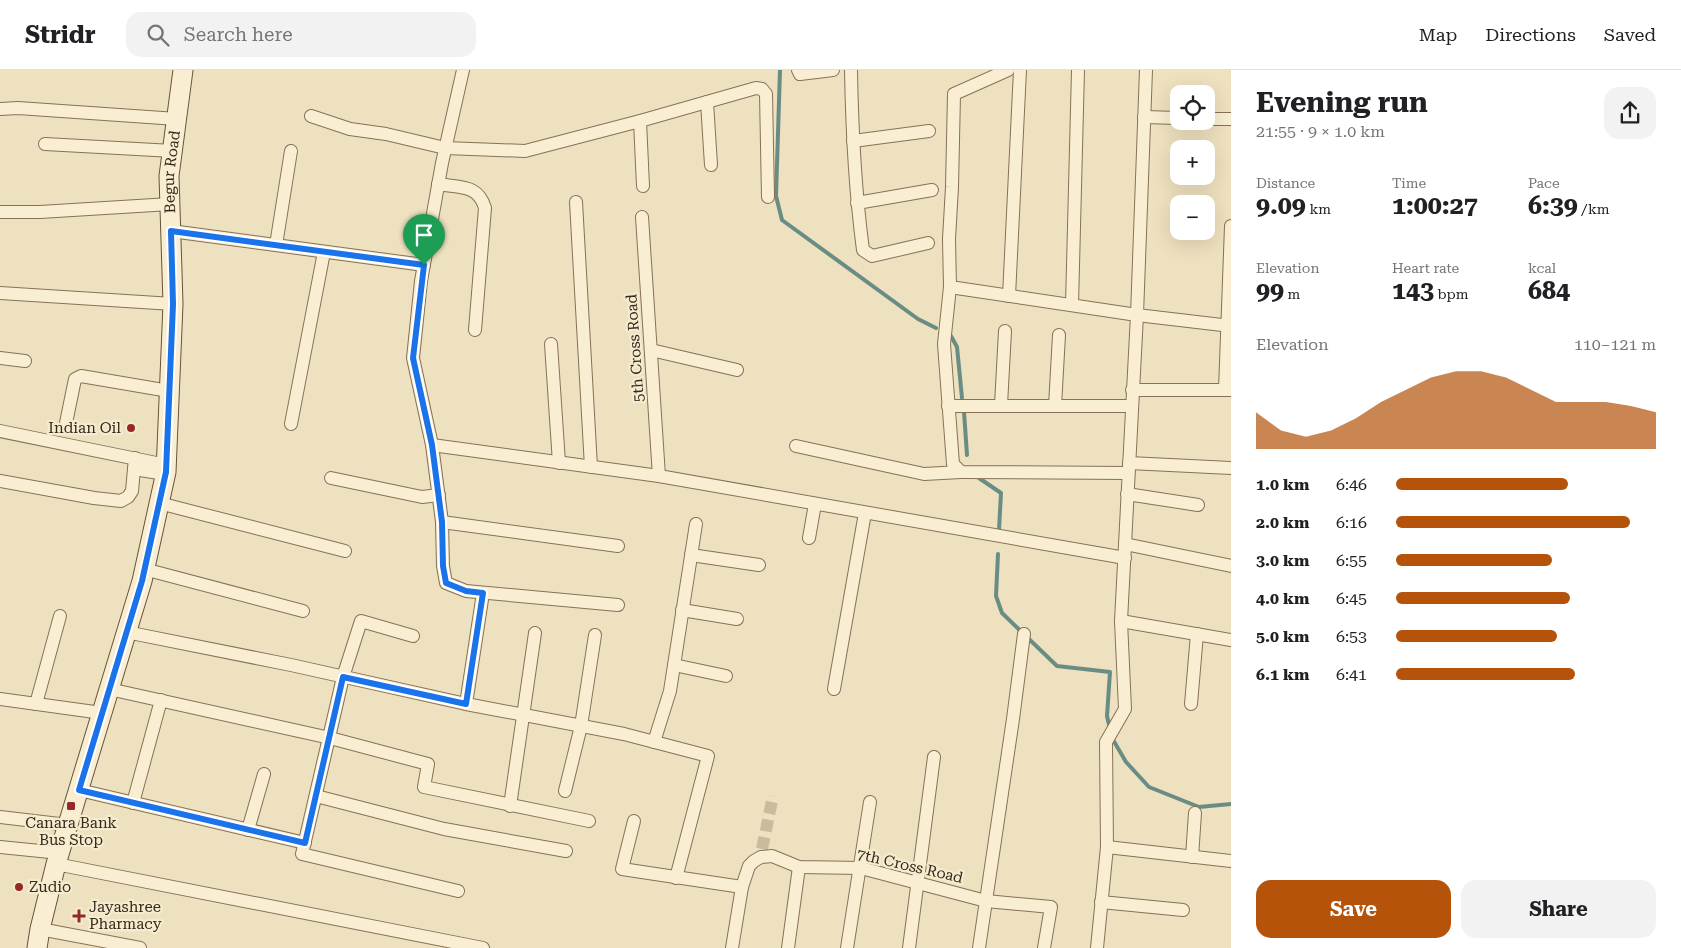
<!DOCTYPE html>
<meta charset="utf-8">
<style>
body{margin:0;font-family:"Roboto Serif",serif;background:#f2f2f2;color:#202124;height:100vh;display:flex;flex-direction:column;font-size:19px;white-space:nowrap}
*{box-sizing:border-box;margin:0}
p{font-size:16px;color:#757577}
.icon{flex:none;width:28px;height:28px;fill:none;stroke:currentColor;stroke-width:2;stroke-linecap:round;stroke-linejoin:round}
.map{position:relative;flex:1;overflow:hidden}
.side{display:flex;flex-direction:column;background:#fff;width:450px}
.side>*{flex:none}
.buttons{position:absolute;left:1170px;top:15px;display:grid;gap:10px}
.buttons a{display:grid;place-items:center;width:45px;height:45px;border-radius:10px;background:#fff;box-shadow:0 5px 20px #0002;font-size:25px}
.pin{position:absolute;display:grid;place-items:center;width:42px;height:42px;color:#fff;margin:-51px -21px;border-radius:50% 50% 50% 0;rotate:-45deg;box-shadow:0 0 5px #0007}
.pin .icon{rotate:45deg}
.round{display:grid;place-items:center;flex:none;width:52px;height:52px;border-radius:15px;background:#f2f2f2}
.headline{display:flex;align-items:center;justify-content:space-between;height:85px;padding:0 25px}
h1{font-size:28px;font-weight:700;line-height:38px}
.metrics{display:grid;grid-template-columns:repeat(3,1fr);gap:8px;height:85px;padding:5px 25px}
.metrics div{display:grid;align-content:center}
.metrics b{font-size:25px;font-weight:700}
.metrics small{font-size:14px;font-weight:400}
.metrics p{font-size:14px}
.chart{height:140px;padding:10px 25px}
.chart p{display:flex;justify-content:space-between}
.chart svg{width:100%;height:90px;margin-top:5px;fill:#b45309;opacity:.7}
.primary-button{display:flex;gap:10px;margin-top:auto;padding:10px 25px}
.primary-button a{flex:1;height:58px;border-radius:15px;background:#b45309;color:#fff;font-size:20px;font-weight:700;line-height:58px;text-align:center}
.primary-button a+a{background:#f2f2f2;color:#202124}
ul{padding:0 25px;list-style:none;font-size:16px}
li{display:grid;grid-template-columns:80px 60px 1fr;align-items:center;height:38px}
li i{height:12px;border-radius:6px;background:#b45309}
header{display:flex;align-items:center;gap:30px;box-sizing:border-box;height:70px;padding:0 25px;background:#fff;border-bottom:1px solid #e0e0e0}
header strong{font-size:24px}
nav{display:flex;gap:28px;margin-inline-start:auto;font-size:18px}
.search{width:350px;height:45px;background:#f2f2f2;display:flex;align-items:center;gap:12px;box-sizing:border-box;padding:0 18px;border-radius:15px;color:#757577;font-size:19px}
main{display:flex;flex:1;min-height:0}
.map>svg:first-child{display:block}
</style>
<header>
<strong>Stridr</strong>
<div class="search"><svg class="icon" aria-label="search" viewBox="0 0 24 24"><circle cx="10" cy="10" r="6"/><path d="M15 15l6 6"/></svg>Search here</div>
<nav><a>Map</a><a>Directions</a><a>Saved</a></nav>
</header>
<main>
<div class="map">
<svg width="1231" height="878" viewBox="0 0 1231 878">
<rect width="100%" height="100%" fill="#eee1bf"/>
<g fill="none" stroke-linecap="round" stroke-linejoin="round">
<g stroke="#698d85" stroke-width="4">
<path d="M780 0 776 126 782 150 918 249 936 258"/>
<path d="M951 266 957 277 962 328"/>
<path d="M964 342 967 385"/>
<path d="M976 406 1001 423 999 460"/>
<path d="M998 484 996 526 1002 543 1057 596 1110 602 1107 646 1110 659"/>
<path d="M1112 668 1126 692 1149 717 1199 737 1231 734"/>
</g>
<path stroke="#c9bc9e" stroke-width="12" stroke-dasharray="12 6" stroke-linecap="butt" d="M762 779 773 726"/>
<defs>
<g id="minor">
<path d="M463 0 442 93 421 211 413 288 432 375 442 452 443 496 446 513 466 521 618 535"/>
<path d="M798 0 800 4 833 0"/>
<path d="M851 0C852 60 855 120 863 180L872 186 928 173"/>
<path d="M1008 0 954 24 952 117 949 169 950 217 944 274 953 394 961 402 1128 403"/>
<path d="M707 32 711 95"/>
<path d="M0 39 18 38 177 49"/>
<path d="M311 46 350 59 386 64 445 78 525 81 640 51 756 18 762 19 766 24 768 127"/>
<path d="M1144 47 1179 48"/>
<path d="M1206 49H1231"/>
<path d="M640 51 643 116"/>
<path d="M853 71 929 61"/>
<path d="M45 74 173 81"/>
<path d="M438 114C460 118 478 114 485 138L475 260"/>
<path d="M576 132 591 397"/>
<path d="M857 133 932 120"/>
<path d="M0 142H40L170 134"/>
<path d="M642 147 659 406"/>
<path d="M171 161 424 195"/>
<path d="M276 175 291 81"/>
<path d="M950 217 1137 245 1231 256"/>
<path d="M0 223 173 234"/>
<path d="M1009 226 1020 0"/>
<path d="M1072 235 1078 0"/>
<path d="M551 274 559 393"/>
<path d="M651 280 737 300"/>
<path d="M0 288 25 291"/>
<path d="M1132 320H1231"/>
<path d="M1225 320 1231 156"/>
<path d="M1001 335 1005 261"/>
<path d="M948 336H1132"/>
<path d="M1055 336 1059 265"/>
<path d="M66 353 75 309 81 306 169 321"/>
<path d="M291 354 324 182"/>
<path d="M0 361 166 395"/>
<path d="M432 375 659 406 1125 488"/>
<path d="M796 376 924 404 961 402"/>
<path d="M1129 393 1231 398"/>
<path d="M134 399 165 404"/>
<path d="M331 408 422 427 439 425"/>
<path d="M0 411 94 428 121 431 128 427 132 421 135 388"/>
<path d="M1127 424 1198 435"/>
<path d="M159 433 345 481"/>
<path d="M442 452 618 476"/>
<path d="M809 468 815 434"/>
<path d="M1125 474 1231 496"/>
<path d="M691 485 759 495"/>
<path d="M144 499 303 541"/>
<path d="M682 540 737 549"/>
<path d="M1121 551 1231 570"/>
<path d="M126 562 291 595 466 634 624 664 708 686 676 808"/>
<path d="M413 566 361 551 343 607 302 784 458 821"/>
<path d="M674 595 726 606"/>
<path d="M109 619 330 668 428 694 424 717 589 751"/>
<path d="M834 619 865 443"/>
<path d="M0 629 102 643"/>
<path d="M36 634 60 546"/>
<path d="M466 634 483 523"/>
<path d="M1191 634 1197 564"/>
<path d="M654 672 670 621 696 454"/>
<path d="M79 720 305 773"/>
<path d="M565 721 581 656 595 565"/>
<path d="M316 726 444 759 566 781"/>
<path d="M133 733 161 630"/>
<path d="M510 736 535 563"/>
<path d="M0 747 68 755"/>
<path d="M634 751 622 799 742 817"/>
<path d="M248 760 264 704"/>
<path d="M0 777 60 783"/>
<path d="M1107 777 1231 791"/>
<path d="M1192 787 1195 743"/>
<path d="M56 794 483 878"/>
<path d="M1101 832 1183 840"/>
<path d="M40 859 140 878"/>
<path d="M732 878 742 817 749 796 754 791 761 787 772 786 799 797 861 798 986 831 1051 837 1044 878"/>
<path d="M788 878 799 797"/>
<path d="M847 878 870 732"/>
<path d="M909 878 934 687"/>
<path d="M979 878 1013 649 1024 564"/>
<path d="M1097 878 1107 777 1106 672 1125 639 1121 551 1137 245 1146 0"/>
</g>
<g id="secondary">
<path id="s1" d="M37 878 40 859 56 794 142 511 166 402 173 234 169 106 183 0"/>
</g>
</defs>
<use href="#minor" stroke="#877157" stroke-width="14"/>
<use href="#secondary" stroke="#68523b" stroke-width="21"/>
<use href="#minor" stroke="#f9eed2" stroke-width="12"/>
<use href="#secondary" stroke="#f9eed2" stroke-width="19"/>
</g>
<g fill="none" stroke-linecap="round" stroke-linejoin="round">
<defs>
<path id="route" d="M171 161 424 195 413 288 432 375 442 452 443 496 446 513 466 521 483 523 466 634 343 607 305 773 79 720 142 511 166 402 173 234Z"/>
</defs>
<use href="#route" stroke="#fff" stroke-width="10"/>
<use href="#route" stroke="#1a73e8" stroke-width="6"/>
</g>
<g fill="#962827" stroke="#f5ebce" stroke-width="2">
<circle cx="131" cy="358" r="5"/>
<rect x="66" y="731" width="10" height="10" rx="2.5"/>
<circle cx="19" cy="817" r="5"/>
<path d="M76.5 838.5h5v5h5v5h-5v5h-5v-5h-5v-5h5z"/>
</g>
<g text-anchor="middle" stroke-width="4.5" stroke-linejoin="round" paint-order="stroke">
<g font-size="15" fill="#36291c" stroke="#f5ebce">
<text dy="5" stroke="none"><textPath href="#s1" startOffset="794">Begur Road</textPath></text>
<text transform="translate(635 278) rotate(-94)" y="5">5th Cross Road</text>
<text transform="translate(910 796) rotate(13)" y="5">7th Cross Road</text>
</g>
<g font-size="15" fill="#36291c" stroke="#f5ebce" text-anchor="start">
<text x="121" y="363" text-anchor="end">Indian Oil</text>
<text x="71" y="758" text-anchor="middle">Canara Bank<tspan x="71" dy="17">Bus Stop</tspan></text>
<text x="29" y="822">Zudio</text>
<text x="89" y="842">Jayashree<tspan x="89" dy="17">Pharmacy</tspan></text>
</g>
</g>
</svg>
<div class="buttons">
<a><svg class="icon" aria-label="locate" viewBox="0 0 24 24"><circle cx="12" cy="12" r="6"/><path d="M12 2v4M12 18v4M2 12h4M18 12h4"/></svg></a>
<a>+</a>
<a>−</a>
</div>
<div class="pin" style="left:424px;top:195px;background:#1e9e55"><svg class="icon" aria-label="arrive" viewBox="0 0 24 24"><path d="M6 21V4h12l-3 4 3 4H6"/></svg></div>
</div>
<section class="side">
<div class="headline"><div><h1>Evening run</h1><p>21:55 · 9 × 1.0 km</p></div><a class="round"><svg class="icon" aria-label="share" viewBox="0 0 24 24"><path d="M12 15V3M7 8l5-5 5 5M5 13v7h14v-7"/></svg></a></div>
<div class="metrics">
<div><p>Distance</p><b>9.09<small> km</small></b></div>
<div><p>Time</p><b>1:00:27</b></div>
<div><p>Pace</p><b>6:39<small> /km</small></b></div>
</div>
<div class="metrics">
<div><p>Elevation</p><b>99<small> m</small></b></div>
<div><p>Heart rate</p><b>143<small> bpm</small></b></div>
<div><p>kcal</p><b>684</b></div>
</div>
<div class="chart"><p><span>Elevation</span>110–121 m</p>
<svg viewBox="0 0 160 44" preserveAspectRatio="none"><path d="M0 44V26L10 35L20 38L30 35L40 29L50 21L60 15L70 9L80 6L90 6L100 9L110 15L120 21L130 21L140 21L150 23L160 26V44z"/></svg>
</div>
<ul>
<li><b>1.0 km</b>6:46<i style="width:66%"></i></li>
<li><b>2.0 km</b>6:16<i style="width:90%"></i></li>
<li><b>3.0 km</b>6:55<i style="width:60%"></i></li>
<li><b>4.0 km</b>6:45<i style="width:67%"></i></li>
<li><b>5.0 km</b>6:53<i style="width:62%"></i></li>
<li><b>6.1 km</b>6:41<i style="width:69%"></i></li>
</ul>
<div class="primary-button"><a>Save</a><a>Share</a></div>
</section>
</main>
